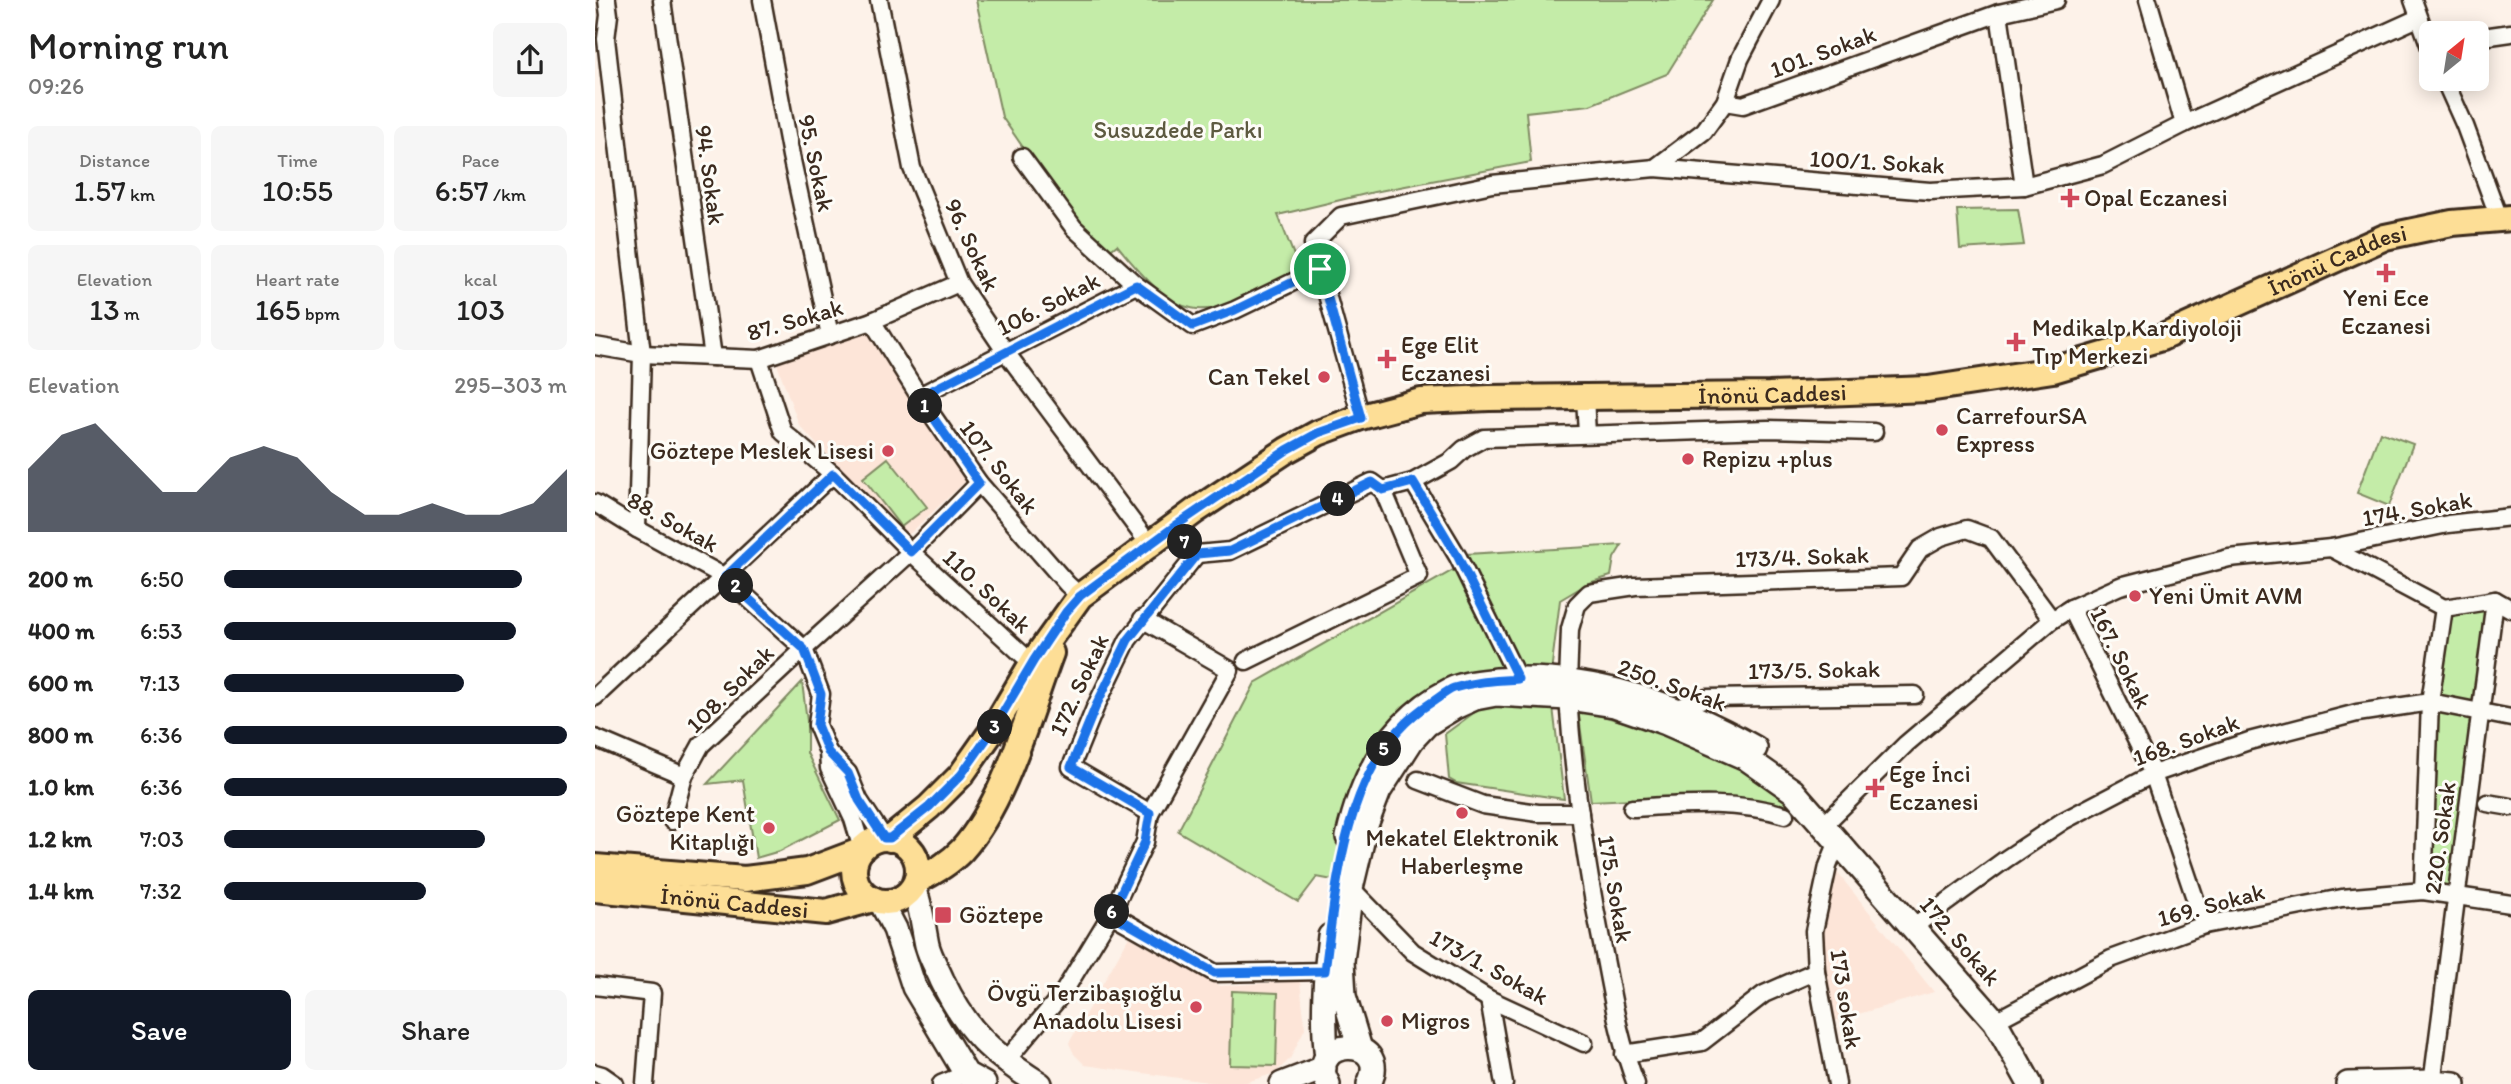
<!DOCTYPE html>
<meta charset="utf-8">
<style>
body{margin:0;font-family:Itim,sans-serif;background:#f6f6f6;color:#222;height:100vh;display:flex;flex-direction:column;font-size:26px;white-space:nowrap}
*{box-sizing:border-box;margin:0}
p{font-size:23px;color:#767676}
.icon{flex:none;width:38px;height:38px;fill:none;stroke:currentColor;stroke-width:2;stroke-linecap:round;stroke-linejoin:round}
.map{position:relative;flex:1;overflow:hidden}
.drawer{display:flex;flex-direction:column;background:#fff;width:595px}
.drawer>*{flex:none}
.needle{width:46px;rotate:30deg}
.buttons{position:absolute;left:1824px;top:21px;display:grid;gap:14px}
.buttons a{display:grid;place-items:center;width:70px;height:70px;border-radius:10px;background:#fff;box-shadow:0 4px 18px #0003;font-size:35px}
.pin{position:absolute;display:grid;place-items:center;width:60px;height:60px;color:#fff;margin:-30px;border:4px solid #fff;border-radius:50%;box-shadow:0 2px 7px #0007}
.km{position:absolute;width:35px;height:35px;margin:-18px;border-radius:50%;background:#222;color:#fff;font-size:19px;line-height:35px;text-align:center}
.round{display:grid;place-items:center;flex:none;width:74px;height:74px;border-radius:10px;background:#f6f6f6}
.overview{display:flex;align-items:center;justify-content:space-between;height:119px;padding:0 28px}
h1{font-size:38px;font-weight:600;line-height:52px}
.figures{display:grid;grid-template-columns:repeat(3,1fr);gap:10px;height:119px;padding:7px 28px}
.figures div{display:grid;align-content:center;border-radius:10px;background:#f6f6f6;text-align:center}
.figures b{font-size:30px;font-weight:600}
.figures small{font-size:19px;font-weight:400}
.figures p{font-size:19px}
.chart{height:196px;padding:14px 28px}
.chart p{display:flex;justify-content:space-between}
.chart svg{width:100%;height:126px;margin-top:7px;fill:#111827;opacity:.7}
.cta{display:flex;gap:14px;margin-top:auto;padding:14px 28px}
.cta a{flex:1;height:80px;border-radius:10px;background:#111827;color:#fff;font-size:28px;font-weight:600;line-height:80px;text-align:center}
.cta a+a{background:#f6f6f6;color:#222}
ul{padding:0 28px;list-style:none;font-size:23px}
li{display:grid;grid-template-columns:112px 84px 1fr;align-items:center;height:52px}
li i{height:18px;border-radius:9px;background:#111827}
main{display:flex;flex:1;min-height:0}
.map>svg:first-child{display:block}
</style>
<main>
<section class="drawer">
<div class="overview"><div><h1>Morning run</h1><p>09:26</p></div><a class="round"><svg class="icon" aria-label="share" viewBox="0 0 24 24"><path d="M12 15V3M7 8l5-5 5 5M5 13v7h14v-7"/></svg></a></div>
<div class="figures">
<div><p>Distance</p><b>1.57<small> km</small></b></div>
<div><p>Time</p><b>10:55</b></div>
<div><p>Pace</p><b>6:57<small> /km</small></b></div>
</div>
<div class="figures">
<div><p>Elevation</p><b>13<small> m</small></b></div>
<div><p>Heart rate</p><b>165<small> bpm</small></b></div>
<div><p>kcal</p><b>103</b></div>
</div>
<div class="chart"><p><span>Elevation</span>295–303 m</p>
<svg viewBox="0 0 160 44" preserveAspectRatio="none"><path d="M0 44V22L10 10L20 6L30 18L40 30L50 30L60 18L70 14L80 18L90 30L100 38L110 38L120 34L130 38L140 38L150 34L160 22V44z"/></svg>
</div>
<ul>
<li><b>200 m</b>6:50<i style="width:87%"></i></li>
<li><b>400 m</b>6:53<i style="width:85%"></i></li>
<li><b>600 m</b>7:13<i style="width:70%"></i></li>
<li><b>800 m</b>6:36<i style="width:100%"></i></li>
<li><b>1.0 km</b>6:36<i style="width:100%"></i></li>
<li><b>1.2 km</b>7:03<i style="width:76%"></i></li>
<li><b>1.4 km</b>7:32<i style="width:59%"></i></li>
</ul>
<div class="cta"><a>Save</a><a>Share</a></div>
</section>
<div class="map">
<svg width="1916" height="1084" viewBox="0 0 1916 1084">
<rect width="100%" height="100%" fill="#fdf2e9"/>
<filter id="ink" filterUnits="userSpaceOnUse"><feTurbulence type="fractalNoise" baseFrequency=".0143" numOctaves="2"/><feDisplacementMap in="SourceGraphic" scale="14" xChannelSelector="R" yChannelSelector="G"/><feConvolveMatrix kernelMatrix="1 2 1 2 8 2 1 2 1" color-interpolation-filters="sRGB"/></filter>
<g filter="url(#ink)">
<g fill="#fde5d8">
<path d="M273 327 375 477 309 539 204 425 182 364Z"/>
<path d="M1241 871 1339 992 1236 1022 1226 973 1227 933Z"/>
<path d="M534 937 626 986 705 981 710 1028 695 1059 680 1073 646 1084H627L490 1065 479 1054 474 1043Z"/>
</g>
<g fill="#c4eca8" stroke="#808b63" stroke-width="2">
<path d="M381 0H1118L1072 74 995 105 931 112 936 162 779 192 683 215 706 273C609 315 596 337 522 245L513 252 473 212 407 117Z"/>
<path d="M1423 209 1429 245 1365 249 1362 210Z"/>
<path d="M1785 432 1818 444 1794 506 1762 493Z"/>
<path d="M293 458 332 507 306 527 268 478Z"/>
<path d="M1027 545 1019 558 1016 576 994 583 965 600 956 672 928 670 872 554Z"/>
<path d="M862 568 916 674 762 783 738 880 722 877 703 902 583 831 660 683Z"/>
<path d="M1900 600 1860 896 1828 891 1849 608Z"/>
<path d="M207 682 212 721V753L245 820 185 851 161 858 148 780 112 784Z"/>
<path d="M888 706 958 707 969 799 861 783 854 779 850 734Z"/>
<path d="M983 711C1057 725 1131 754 1192 799L1191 810 1102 796 996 801Z"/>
<path d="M637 991 683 993 681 1066 635 1065Z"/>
</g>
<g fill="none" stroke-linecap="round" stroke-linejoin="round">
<defs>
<g id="street">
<path d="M12 0 14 15 11 39 47 354 42 529"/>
<path d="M67 0 118 357"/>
<path d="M167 0 196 156 235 335"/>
<path d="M284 0 317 168 364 283 410 351 554 544"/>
<path d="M1553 0 1589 124"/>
<path d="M1818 0 1836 50"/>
<path d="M1404 13 1429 186"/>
<path d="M1881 38 1916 33"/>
<path d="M1849 79 1870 126 1904 218"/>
<path d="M1130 102 1148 105 1404 13 1461 0"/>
<path d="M427 157 479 228 541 285 598 326 640 310 725 269"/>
<path d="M1060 168 1109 131 1130 102 1145 59 1176 0"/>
<path d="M277 321 324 396 384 483 472 584 485 596"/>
<path d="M0 346 47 354 164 359 277 321 364 283"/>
<path d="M164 359 188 432 238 474 316 552 428 655 439 660"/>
<path d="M324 396 541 285"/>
<path d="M990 397 992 434"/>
<path d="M766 417 718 244 746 216 897 184 1060 168 1335 191 1429 186 1508 165 1589 124 1823 18"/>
<path d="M818 482 863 557 923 679"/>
<path d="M0 503 42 529 130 577 209 649 226 694 222 725 233 752 234 768 258 819 267 849"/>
<path d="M581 526 592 546 602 554 635 551 777 482 788 490 818 482 856 461 869 449 889 438 1173 429 1279 432"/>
<path d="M1736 548 1849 608 1900 600 1916 609"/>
<path d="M1476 608 1558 774 1609 925"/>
<path d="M651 661 824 576 788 490"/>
<path d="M973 683 975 629 982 605 994 593 1040 586 1306 577 1325 549 1346 537 1372 529 1396 538 1457 620"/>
<path d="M0 697 238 474"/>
<path d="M973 698C979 786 992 872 1010 959 1018 1001 1025 1043 1041 1084"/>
<path d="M1079 709 1112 698 1320 695"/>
<path d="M0 738 89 776"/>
<path d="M233 752 253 773 264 800 289 838"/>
<path d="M823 780 888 805 943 813H985"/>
<path d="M1892 803 1916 807"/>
<path d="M1037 808C1088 805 1140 800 1190 815"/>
<path d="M555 813 476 767 500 708 533 640 602 554"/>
<path d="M1235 819 1311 744 1457 620 1476 608 1525 586 1634 558 1736 548 1853 524 1916 517"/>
<path d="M77 821 89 776 106 745 209 649 316 552 384 483"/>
<path d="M756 888 818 952 894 999 989 1043"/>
<path d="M1828 891 1835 702 1849 608"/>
<path d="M516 914 620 973 731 971"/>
<path d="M1318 927 1411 859 1468 821 1558 774 1654 741 1762 713 1835 702 1916 718"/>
<path d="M0 986 57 993 50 1084"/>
<path d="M894 999 909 1084"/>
<path d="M1400 1021 1516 959 1609 925 1747 898 1828 891 1916 904"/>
<path d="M1029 1054 1107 1042 1169 994 1221 971"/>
<path d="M410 1062 468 993 516 914 550 842 555 813 635 670 547 619"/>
<path d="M0 1073 7 1075 20 1084"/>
<path d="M346 1084 371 1074"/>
<path d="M1242 1084 1221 971 1219 931 1233 866 1243 841"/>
<path d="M1837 1084 1900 600"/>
</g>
<g id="secondary">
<path d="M753 837C767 775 796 720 855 690 869 683 886 682 902 680 992 673 1082 703 1160 748"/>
<path d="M319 887C326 906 328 925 332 945 335 957 342 968 347 980 371 1031 397 1054 445 1084"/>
<path d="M286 902 300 929 319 987 371 1074 389 1084"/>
<path d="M765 1049 749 996 747 961 756 888 771 825 784 791 817 740 832 724 860 707 880 698 901 694 973 698 1019 705 1071 723 1151 758 1198 791 1400 1021 1435 1084"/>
<path d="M732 1058C727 1017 730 978 735 936"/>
<path d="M687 1084 729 1068"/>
<path d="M733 1084C707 1038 798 1033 774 1084"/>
<path d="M1753 1084 1837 1082 1859 1084"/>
</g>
<g id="primary">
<circle cx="291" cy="870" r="32"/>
<path id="s1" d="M295 839 334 807 366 775 397 731 439 660 485 596 600 511 692 450 723 433 766 417 826 401 894 398 1174 395 1333 389 1458 370 1566 338 1790 237 1857 223 1916 218"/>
<path d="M0 867 150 879 212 871 265 851"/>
<path d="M322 881C338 872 354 864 367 850 411 801 433 714 456 653"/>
<path id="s2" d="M0 889 231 912 278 899"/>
</g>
</defs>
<use href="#street" stroke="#3b2a1e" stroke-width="21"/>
<use href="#secondary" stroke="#3b2a1e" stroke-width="28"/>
<use href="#primary" stroke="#3b2a1e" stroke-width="30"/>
<use href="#street" stroke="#fdfcf7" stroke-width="16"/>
<use href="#secondary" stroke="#fdfcf7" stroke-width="23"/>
<use href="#primary" stroke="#fdde96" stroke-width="24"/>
</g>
</g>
<g fill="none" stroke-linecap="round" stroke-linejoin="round" filter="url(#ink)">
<defs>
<path id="route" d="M725 269 640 310 598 326 541 285 324 397 384 483 316 552 238 474 130 577 209 649 226 694 222 725 233 752 253 773 264 800 289 838H295L334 807 366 775 397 731 439 660 471 612 485 596 580 526 592 546 602 554 635 551 777 482 788 490 818 482 863 557 923 679C901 681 880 681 859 688 851 691 844 698 837 702 750 756 742 880 730 971L620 973 516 914 550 842 555 813 476 767 500 708 533 640 602 554 592 546 580 526 692 450 723 433 766 418 725 269"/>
</defs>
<use href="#route" stroke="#fff" stroke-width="14"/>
<use href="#route" stroke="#1a73e8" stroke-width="9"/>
</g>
<g fill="#d1495b" stroke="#fdfcf7" stroke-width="2.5">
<path d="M1471.5 187.5h7v7h7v7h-7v7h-7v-7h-7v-7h7z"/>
<path d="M1787.5 262.5h7v7h7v7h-7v7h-7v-7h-7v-7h7z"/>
<path d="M1417.5 331.5h7v7h7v7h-7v7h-7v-7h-7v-7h7z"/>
<path d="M788.5 348.5h7v7h7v7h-7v7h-7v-7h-7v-7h7z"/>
<circle cx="729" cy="377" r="7"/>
<circle cx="1347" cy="430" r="7"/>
<circle cx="293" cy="451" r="7"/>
<circle cx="1093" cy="459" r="7"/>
<circle cx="1540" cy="596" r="7"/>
<path d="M1276.5 777.5h7v7h7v7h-7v7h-7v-7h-7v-7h7z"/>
<circle cx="867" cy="813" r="7"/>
<circle cx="174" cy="828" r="7"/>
<rect x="339" y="906" width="18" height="18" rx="3.5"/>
<circle cx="601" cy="1007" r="7"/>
<circle cx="792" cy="1021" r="7"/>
</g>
<g text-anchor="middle" stroke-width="6" stroke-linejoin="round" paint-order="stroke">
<g font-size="24" fill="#3b2a1e" stroke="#fdfcf7">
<text transform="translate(1228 52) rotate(-20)" y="8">101. Sokak</text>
<text transform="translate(1282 162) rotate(3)" y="8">100/1. Sokak</text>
<text transform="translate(221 163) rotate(78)" y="8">95. Sokak</text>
<text transform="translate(115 175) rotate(82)" y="8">94. Sokak</text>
<text transform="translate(377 245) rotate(65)" y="8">96. Sokak</text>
<text dy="8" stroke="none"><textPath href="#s1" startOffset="1647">İnönü Caddesi</textPath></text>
<text transform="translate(453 304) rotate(-27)" y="8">106. Sokak</text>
<text transform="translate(200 320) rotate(-16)" y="8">87. Sokak</text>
<text dy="8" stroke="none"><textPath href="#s1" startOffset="1059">İnönü Caddesi</textPath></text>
<text transform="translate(404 467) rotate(52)" y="8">107. Sokak</text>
<text transform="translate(1822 509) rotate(-10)" y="8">174. Sokak</text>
<text transform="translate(78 522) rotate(29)" y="8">88. Sokak</text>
<text transform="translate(1207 557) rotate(-2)" y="8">173/4. Sokak</text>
<text transform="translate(392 591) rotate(43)" y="8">110. Sokak</text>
<text transform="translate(1526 658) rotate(64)" y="8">167. Sokak</text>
<text transform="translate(1219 670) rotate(-1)" y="8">173/5. Sokak</text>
<text transform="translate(484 685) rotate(-65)" y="8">172. Sokak</text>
<text transform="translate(1077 685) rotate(20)" y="8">250. Sokak</text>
<text transform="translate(135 689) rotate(-45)" y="8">108. Sokak</text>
<text transform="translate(1591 740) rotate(-20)" y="8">168. Sokak</text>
<text transform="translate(1845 838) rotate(-82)" y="8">220. Sokak</text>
<text transform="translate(1020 889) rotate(80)" y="8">175. Sokak</text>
<text dy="8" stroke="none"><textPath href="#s2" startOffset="140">İnönü Caddesi</textPath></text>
<text transform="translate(1616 905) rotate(-15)" y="8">169. Sokak</text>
<text transform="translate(1365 941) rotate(49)" y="8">172. Sokak</text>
<text transform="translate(894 967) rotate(29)" y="8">173/1. Sokak</text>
<text transform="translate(1251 999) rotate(81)" y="8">173 sokak</text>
</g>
<g font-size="24" fill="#5d5a40" stroke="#fdfcf7">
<text x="583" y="138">Susuzdede Parkı</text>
</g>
<g font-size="24" fill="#3b2a1e" stroke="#fdfcf7" text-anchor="start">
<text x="1489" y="206">Opal Eczanesi</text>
<text x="1791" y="306" text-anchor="middle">Yeni Ece<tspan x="1791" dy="28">Eczanesi</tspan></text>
<text x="1437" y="336">Medikalp Kardiyoloji<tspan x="1437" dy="28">Tıp Merkezi</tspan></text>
<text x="806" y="353">Ege Elit<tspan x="806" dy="28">Eczanesi</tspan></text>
<text x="715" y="385" text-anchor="end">Can Tekel</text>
<text x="1361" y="424">CarrefourSA<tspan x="1361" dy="28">Express</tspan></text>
<text x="279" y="459" text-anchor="end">Göztepe Meslek Lisesi</text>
<text x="1107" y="467">Repizu +plus</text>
<text x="1554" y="604">Yeni Ümit AVM</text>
<text x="1294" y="782">Ege İnci<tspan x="1294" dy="28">Eczanesi</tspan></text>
<text x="160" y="822" text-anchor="end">Göztepe Kent<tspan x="160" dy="28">Kitaplığı</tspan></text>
<text x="867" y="846" text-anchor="middle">Mekatel Elektronik<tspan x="867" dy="28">Haberleşme</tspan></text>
<text x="364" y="923">Göztepe</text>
<text x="587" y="1001" text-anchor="end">Övgü Terzibaşıoğlu<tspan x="587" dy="28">Anadolu Lisesi</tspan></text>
<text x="806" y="1029">Migros</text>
</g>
</g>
</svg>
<div class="buttons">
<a><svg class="needle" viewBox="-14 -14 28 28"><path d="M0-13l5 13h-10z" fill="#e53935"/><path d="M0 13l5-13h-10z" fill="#767676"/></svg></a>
</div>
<div class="pin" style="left:725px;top:269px;background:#1e9e55"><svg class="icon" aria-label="arrive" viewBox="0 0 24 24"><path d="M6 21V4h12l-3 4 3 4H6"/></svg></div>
<b class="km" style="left:330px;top:406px">1</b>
<b class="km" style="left:141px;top:586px">2</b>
<b class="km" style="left:400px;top:727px">3</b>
<b class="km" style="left:743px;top:499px">4</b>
<b class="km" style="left:789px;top:749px">5</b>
<b class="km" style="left:517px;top:912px">6</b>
<b class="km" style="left:590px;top:542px">7</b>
</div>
</main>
